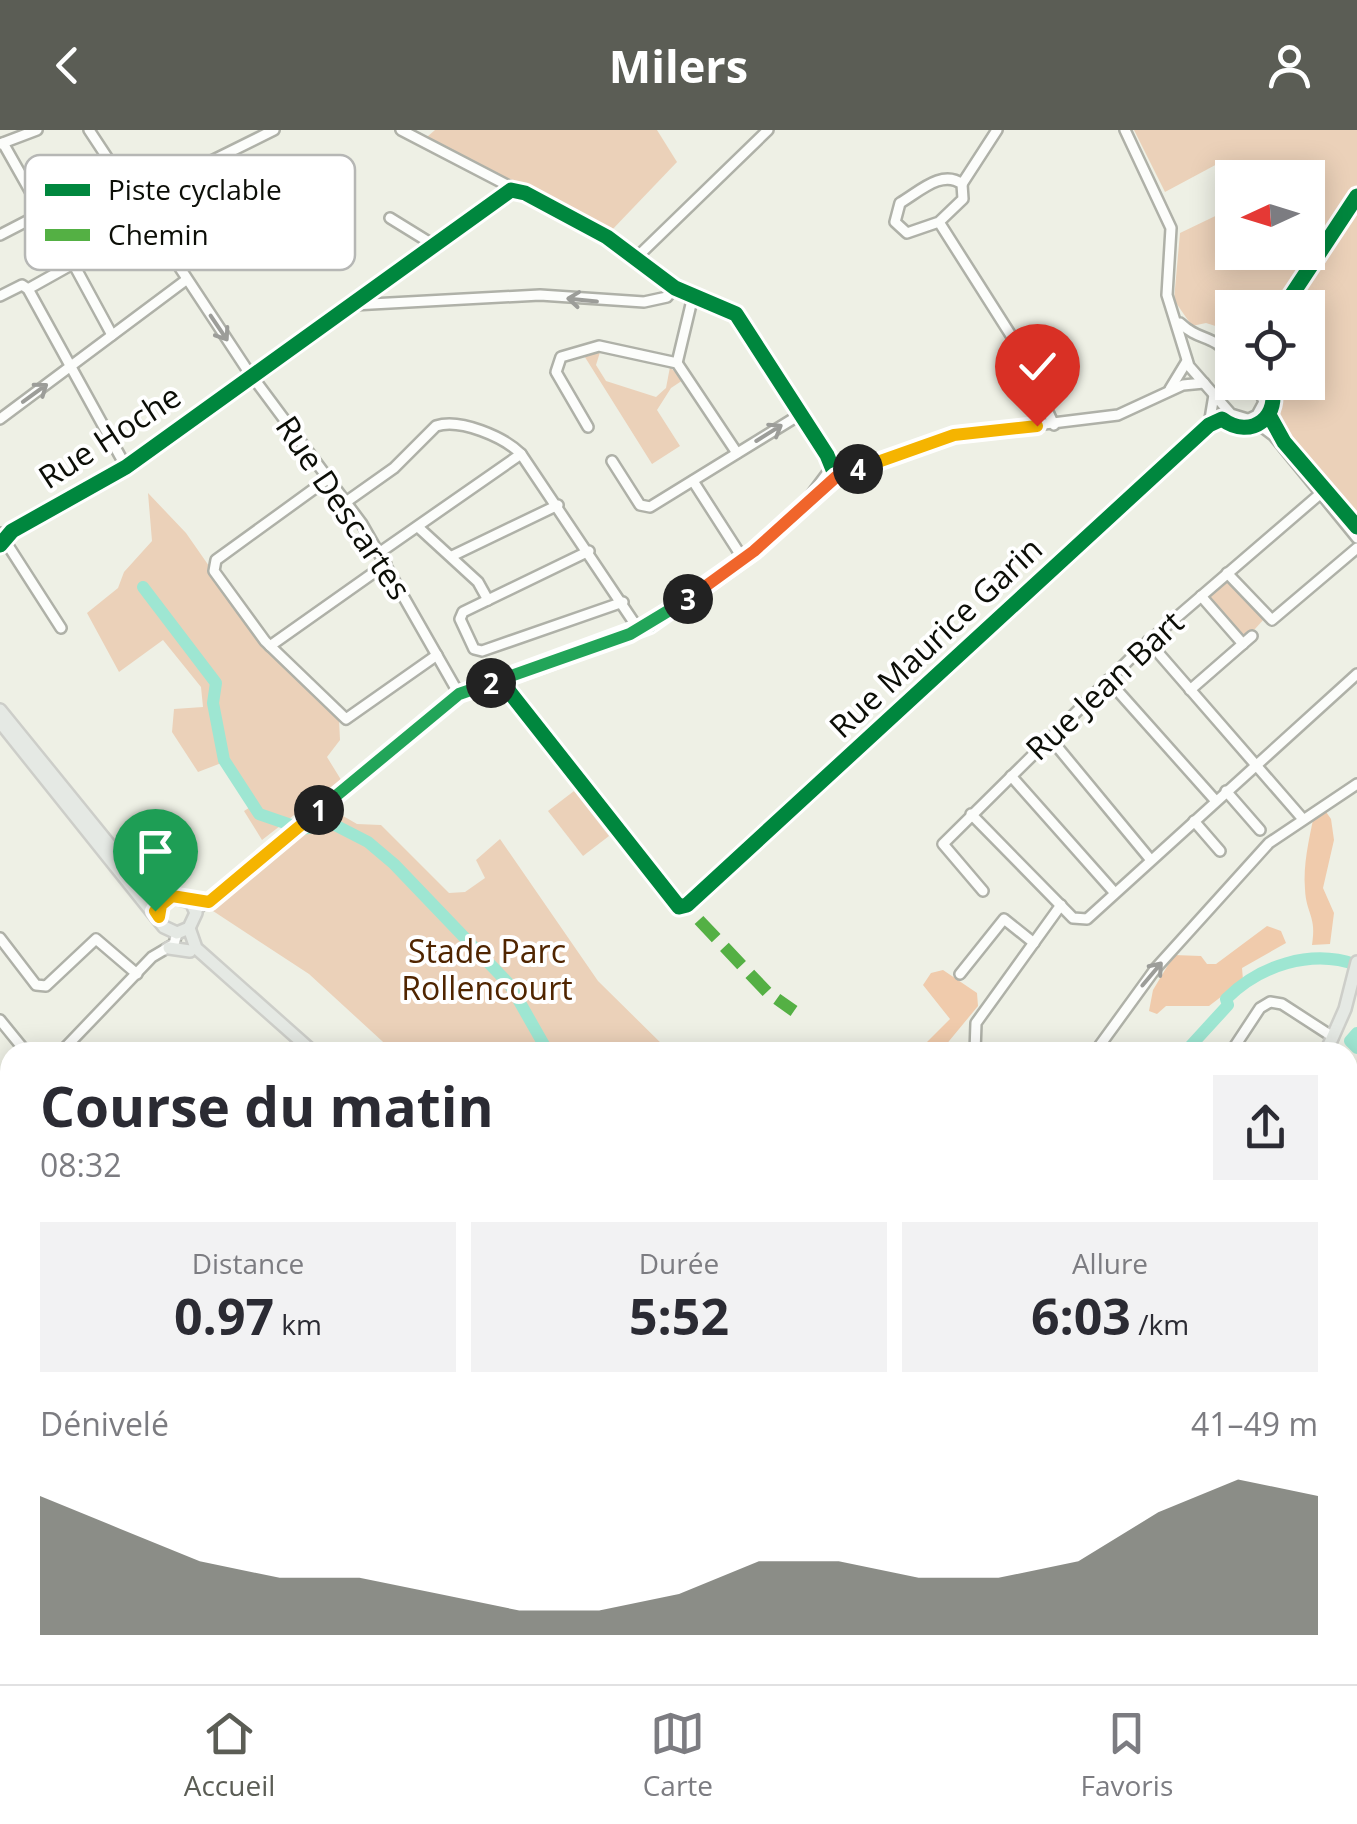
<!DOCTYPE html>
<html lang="fr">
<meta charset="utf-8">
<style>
body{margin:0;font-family:"Open Sans",sans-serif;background:#f2f2f3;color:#2b2b33;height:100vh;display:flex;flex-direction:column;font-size:38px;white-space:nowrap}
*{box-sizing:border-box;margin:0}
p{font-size:32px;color:#7c7c81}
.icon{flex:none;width:55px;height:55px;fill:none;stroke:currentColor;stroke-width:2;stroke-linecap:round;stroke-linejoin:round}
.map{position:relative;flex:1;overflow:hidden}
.sheet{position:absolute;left:0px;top:912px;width:1358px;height:642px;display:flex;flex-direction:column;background:#fff;border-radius:30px 30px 0 0;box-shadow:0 5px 25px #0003}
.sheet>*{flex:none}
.needle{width:65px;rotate:266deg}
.controls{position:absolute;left:1215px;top:30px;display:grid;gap:20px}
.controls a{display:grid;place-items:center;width:110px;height:110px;border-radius:0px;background:#fff;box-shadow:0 5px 25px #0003;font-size:50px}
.pin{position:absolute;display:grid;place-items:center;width:85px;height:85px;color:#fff;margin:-102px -42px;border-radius:50% 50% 50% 0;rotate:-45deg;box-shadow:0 0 10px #0007}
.pin .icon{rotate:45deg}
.km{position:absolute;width:50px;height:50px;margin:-25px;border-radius:50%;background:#222;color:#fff;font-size:28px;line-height:50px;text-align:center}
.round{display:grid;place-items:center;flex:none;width:105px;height:105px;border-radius:0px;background:#f2f2f3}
.overview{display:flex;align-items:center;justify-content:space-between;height:170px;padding:0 40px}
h1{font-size:55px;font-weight:700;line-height:75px}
.metrics{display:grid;grid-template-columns:repeat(3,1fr);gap:15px;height:170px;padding:10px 40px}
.metrics div{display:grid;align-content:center;border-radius:0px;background:#f2f2f3;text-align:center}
.metrics b{font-size:50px;font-weight:700}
.metrics small{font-size:28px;font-weight:400}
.metrics p{font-size:28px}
.chart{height:280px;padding:20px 40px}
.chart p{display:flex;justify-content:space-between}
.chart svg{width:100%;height:180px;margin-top:10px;fill:#5b5d55;opacity:.7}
header{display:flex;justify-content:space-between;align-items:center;height:130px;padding:0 40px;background:#5b5d55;color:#fff;font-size:45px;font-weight:700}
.dock{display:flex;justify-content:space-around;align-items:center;height:140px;border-top:2px solid #e1e1e2;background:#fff;font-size:28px;color:#7c7c81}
.dock a{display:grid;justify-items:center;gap:5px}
.dock .current{color:#5b5d55}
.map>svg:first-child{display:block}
</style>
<header><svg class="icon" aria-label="back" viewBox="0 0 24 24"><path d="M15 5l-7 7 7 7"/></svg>Milers<svg class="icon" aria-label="person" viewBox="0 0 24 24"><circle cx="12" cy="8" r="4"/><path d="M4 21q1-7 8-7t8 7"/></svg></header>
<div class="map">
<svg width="1357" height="1554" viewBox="0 0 1357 1554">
<rect width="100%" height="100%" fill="#eef0e5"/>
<g fill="#ebd1b9">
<path d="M435 0H657L677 32 610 102 427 7Z"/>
<path d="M1134 0H1357V397L1271 288 1277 272 1274 253 1308 252V178H1232V194L1225 199 1206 193 1192 196 1174 170 1180 103 1232 78V122H1308V48L1232 51 1221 32 1165 62Z"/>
<path d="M601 219 596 235 606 251 656 267 666 258 670 237 683 250 671 258 657 280 680 316 652 334 583 224Z"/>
<path d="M148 363 186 403 271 525 339 590 340 610 327 627 343 653 321 664 262 710 244 681 252 676 224 632 198 642 172 602 174 579 203 577 201 557 163 510 119 542 87 483 118 458 124 442 152 411Z"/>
<path d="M1225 449 1264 489 1245 510 1206 469Z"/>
<path d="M574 661 609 706 583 726 548 681Z"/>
<path d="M331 679 357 694 381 695 449 763 465 762 485 748 476 730 500 709 598 851 670 922H394L309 844 210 779Z"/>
</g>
<g fill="#f0cbac">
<path d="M1324 679 1331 689 1334 710 1323 758 1334 783 1330 814 1312 815C1317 786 1306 784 1305 759 1303 734 1309 710 1314 685Z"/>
<path d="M1267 796 1281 801 1286 813 1242 838 1243 850 1209 876H1166L1157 884 1149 881 1153 860 1174 825 1201 826 1207 834H1216Z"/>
<path d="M943 840 977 863 978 876 940 922H917L950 889 923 855 931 843Z"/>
</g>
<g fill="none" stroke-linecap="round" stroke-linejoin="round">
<g stroke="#9ee6d2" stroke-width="12">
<path d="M143 457 216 553 213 573 224 630 259 684 291 695"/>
<path d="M302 699 331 693 368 712 394 734 510 855 548 922"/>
<path d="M1357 903 1350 911 1357 918"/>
<path d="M1185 922 1228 875 1226 869C1259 836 1311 818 1357 835"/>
</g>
<defs>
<g id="minor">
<path d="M89 0 246 238 362 394 459 564"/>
<path d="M401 0 607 107 675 158 736 184 827 325 836 347"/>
<path d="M1125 0 1171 98 1167 165 1189 236 1231 284 1254 291 1274 306 1357 408"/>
<path d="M3 13 42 82"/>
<path d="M0 14 37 0"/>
<path d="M962 54 997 0"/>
<path d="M390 88 437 117"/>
<path d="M939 92 963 69 962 54C942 39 919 62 900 73L895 92 907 103 939 92 1019 218 1054 295"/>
<path d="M78 97 274 0"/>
<path d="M0 105 58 75 78 97 87 126 28 159"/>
<path d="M636 128 768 0"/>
<path d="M74 135 112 205"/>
<path d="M0 166 22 155 28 159 126 337"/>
<path d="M353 175 540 165 644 172 667 167 674 158"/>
<path d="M1180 193C1200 212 1211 203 1232 227"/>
<path d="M677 233 693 166"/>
<path d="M1170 259 1187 231"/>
<path d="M0 289 186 150"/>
<path d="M1249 289 1257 285 1264 272 1256 252"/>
<path d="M1209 295 1214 265"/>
<path d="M588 297 556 242 561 227 599 216 677 233 737 323"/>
<path d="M612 331 640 375 650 377 801 284"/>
<path d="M329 348 216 430 214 441 265 511 346 589 437 525"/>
<path d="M693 351 738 421"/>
<path d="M811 365 829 341 852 339"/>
<path d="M346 372 394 338 436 296C460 288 504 307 521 324L639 500"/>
<path d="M418 397 478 452 488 470"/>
<path d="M0 403 61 498"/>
<path d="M0 415 12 401 126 337 515 58"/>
<path d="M589 421 463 482 460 489 474 519 482 521 623 472"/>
<path d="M379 423 521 324"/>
<path d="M452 426 558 375"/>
<path d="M1227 443 1272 490 1357 418"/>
<path d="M1201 466 1243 514"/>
<path d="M1148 511 1302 688"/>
<path d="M270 516 386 434"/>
<path d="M1108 550 1215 670"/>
<path d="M1190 560 1252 506"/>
<path d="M1050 608 1150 729"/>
<path d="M1011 646 1114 762"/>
<path d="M1226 661 1260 700"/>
<path d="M971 684 1073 788 1087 789 1357 544"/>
<path d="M1194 691 1220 721"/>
<path d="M983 761 943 714 1141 518 1320 364"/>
<path d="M679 777 687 775 1209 295 1234 286"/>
<path d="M196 780 459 564 645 497 754 421 836 347 954 305 1118 285 1183 255 1204 253"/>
<path d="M0 808 36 855 46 856 96 809 137 844"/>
<path d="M960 844 1004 789 1034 813"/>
<path d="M0 890 26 922"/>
<path d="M61 922 152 827 174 814 177 803"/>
<path d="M975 922 976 893 1061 775"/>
<path d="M1095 922 1156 838 1269 713 1357 654"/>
<path d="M1231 922 1260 878 1270 872 1282 874 1333 907"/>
<path d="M1348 968 1357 970"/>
<path d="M0 984 10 974"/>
<path d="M0 1041 10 1047"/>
<path d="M1348 1042 1357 1046"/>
<path d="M0 1213 10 1220"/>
<path d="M0 1246 10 1233"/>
<path d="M1348 1264 1357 1269"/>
<path d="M1348 1390 1357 1395"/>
<path d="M0 1393 10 1383"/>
<path d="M0 1488 10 1498"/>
<path d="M544 1545 555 1554"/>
<path d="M906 1545 914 1554"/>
<path d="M1089 1545 1098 1554"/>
<path d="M1217 1545 1227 1554"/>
<path d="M23 1554 32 1545"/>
<path d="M621 1554 629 1545"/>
<path d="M707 1554 713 1545"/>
<path d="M872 1554 884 1545"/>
<path d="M1132 1554 1141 1545"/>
</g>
<g id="major">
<path d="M0 580 147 761 191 772 196 783 189 798 177 803 164 797 0 592"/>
<path d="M189 798 196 818 313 922"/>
<path d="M169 818 190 821"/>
<path d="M1326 922 1345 879 1357 832"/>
<path d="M1348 1442H1357"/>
</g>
</defs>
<use href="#minor" stroke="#afb1a8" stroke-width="14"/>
<use href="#major" stroke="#cdcec9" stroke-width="16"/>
<use href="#minor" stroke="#fcfdfb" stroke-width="9"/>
<use href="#major" stroke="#e5e9e4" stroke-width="11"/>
<g stroke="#54b044" stroke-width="12" stroke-dasharray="25 12" stroke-linecap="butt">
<path d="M699 790 767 862 794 881"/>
<path d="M0 1237 10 1227"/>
</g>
<defs>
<g id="cycleway">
<path d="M1283 178 1357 66"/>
<path d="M1269 285 1284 312 1357 397"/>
<path d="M0 415 12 401 126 337 511 60 525 63 607 107 675 158 736 184 827 325 836 347 754 421 649 495 500 550 679 777 687 775 1209 295 1222 289C1251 311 1283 286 1270 252"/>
</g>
</defs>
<use href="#cycleway" stroke="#fff" stroke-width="21"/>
<use href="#cycleway" stroke="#00873e" stroke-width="15"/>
</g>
<defs><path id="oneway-shaft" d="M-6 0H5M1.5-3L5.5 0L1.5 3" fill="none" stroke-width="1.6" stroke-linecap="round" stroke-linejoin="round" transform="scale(2.5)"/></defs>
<g stroke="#9c9d99">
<use href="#oneway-shaft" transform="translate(582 170) rotate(-174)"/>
<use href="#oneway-shaft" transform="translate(219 198) rotate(56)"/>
<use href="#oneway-shaft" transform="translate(35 263) rotate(-36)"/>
<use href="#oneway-shaft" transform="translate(769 303) rotate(-32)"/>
<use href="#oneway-shaft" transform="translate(1152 844) rotate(-50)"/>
</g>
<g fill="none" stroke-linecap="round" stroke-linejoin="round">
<defs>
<path id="split-1" d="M155 781 159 787 161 775 172 766 209 772 319 680"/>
<path id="split-2" d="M319 680 459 564 491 553"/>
<path id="split-3" d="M491 553 630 504 688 469"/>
<path id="split-4" d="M688 469 754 421 836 347 858 339"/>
<path id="split-5" d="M858 339 954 305 1037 296"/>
</defs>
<use href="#split-1" stroke="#fff" stroke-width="20"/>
<use href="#split-2" stroke="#fff" stroke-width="20"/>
<use href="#split-3" stroke="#fff" stroke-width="20"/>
<use href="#split-4" stroke="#fff" stroke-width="20"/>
<use href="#split-5" stroke="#fff" stroke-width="20"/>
<use href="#split-1" stroke="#f5b400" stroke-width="12"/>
<use href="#split-2" stroke="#22a559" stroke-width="12"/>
<use href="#split-3" stroke="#22a559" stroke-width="12"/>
<use href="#split-4" stroke="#f0652b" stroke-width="12"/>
<use href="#split-5" stroke="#f5b400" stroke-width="12"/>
</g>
<g text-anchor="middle" stroke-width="8" stroke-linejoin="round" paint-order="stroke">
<g font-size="32" fill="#0c0e07" stroke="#fff">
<text transform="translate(110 307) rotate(-33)" y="11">Rue Hoche</text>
<text transform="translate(343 378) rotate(56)" y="11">Rue Descartes</text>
<text transform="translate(936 508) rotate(-43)" y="11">Rue Maurice Garin</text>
<text transform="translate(1105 556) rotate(-43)" y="11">Rue Jean Bart</text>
</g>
<g font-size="32" fill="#502500" stroke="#fff">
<text x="487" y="833">Stade Parc<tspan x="487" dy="37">Rollencourt</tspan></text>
</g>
</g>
<rect x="25" y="25" width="330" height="115" rx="15" fill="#fff" stroke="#b6b7b5" stroke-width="2.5"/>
<rect x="45" y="54" width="45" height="12" fill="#00873e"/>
<rect x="45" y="99" width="45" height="12" fill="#54b044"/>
<g font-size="28" fill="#0c0e07">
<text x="108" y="70">Piste cyclable</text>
<text x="108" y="115">Chemin</text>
</g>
</svg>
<div class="controls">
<a><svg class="needle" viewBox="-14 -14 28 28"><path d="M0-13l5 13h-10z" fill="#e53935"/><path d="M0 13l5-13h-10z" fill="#7c7c81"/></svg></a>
<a><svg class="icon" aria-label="locate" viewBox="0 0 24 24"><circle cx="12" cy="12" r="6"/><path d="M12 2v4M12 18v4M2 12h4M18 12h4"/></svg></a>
</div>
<div class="pin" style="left:155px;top:781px;background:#1e9e55"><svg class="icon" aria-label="arrive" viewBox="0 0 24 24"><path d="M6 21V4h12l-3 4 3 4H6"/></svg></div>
<div class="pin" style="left:1037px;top:296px;background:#d93025"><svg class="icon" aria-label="check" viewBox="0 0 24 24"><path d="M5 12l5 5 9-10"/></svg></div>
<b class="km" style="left:319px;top:680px">1</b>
<b class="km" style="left:491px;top:553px">2</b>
<b class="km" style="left:688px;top:469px">3</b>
<b class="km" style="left:858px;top:339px">4</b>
<section class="sheet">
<div class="overview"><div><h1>Course du matin</h1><p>08:32</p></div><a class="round"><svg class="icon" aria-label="share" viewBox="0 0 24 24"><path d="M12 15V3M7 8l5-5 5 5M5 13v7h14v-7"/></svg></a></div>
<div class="metrics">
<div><p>Distance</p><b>0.97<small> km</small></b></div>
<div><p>Durée</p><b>5:52</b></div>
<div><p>Allure</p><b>6:03<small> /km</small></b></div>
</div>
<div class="chart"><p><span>Dénivelé</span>41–49 m</p>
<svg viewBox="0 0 160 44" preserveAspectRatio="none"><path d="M0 44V10L10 18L20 26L30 30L40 30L50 34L60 38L70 38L80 34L90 26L100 26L110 30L120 30L130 26L140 14L150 6L160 10V44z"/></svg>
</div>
</section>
</div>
<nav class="dock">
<a class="current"><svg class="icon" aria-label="home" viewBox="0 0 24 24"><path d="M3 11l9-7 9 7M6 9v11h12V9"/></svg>Accueil</a>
<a><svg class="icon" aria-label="map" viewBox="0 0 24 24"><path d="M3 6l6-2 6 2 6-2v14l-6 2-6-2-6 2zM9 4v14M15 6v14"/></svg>Carte</a>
<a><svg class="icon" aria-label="saved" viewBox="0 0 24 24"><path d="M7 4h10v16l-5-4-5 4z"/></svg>Favoris</a>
</nav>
